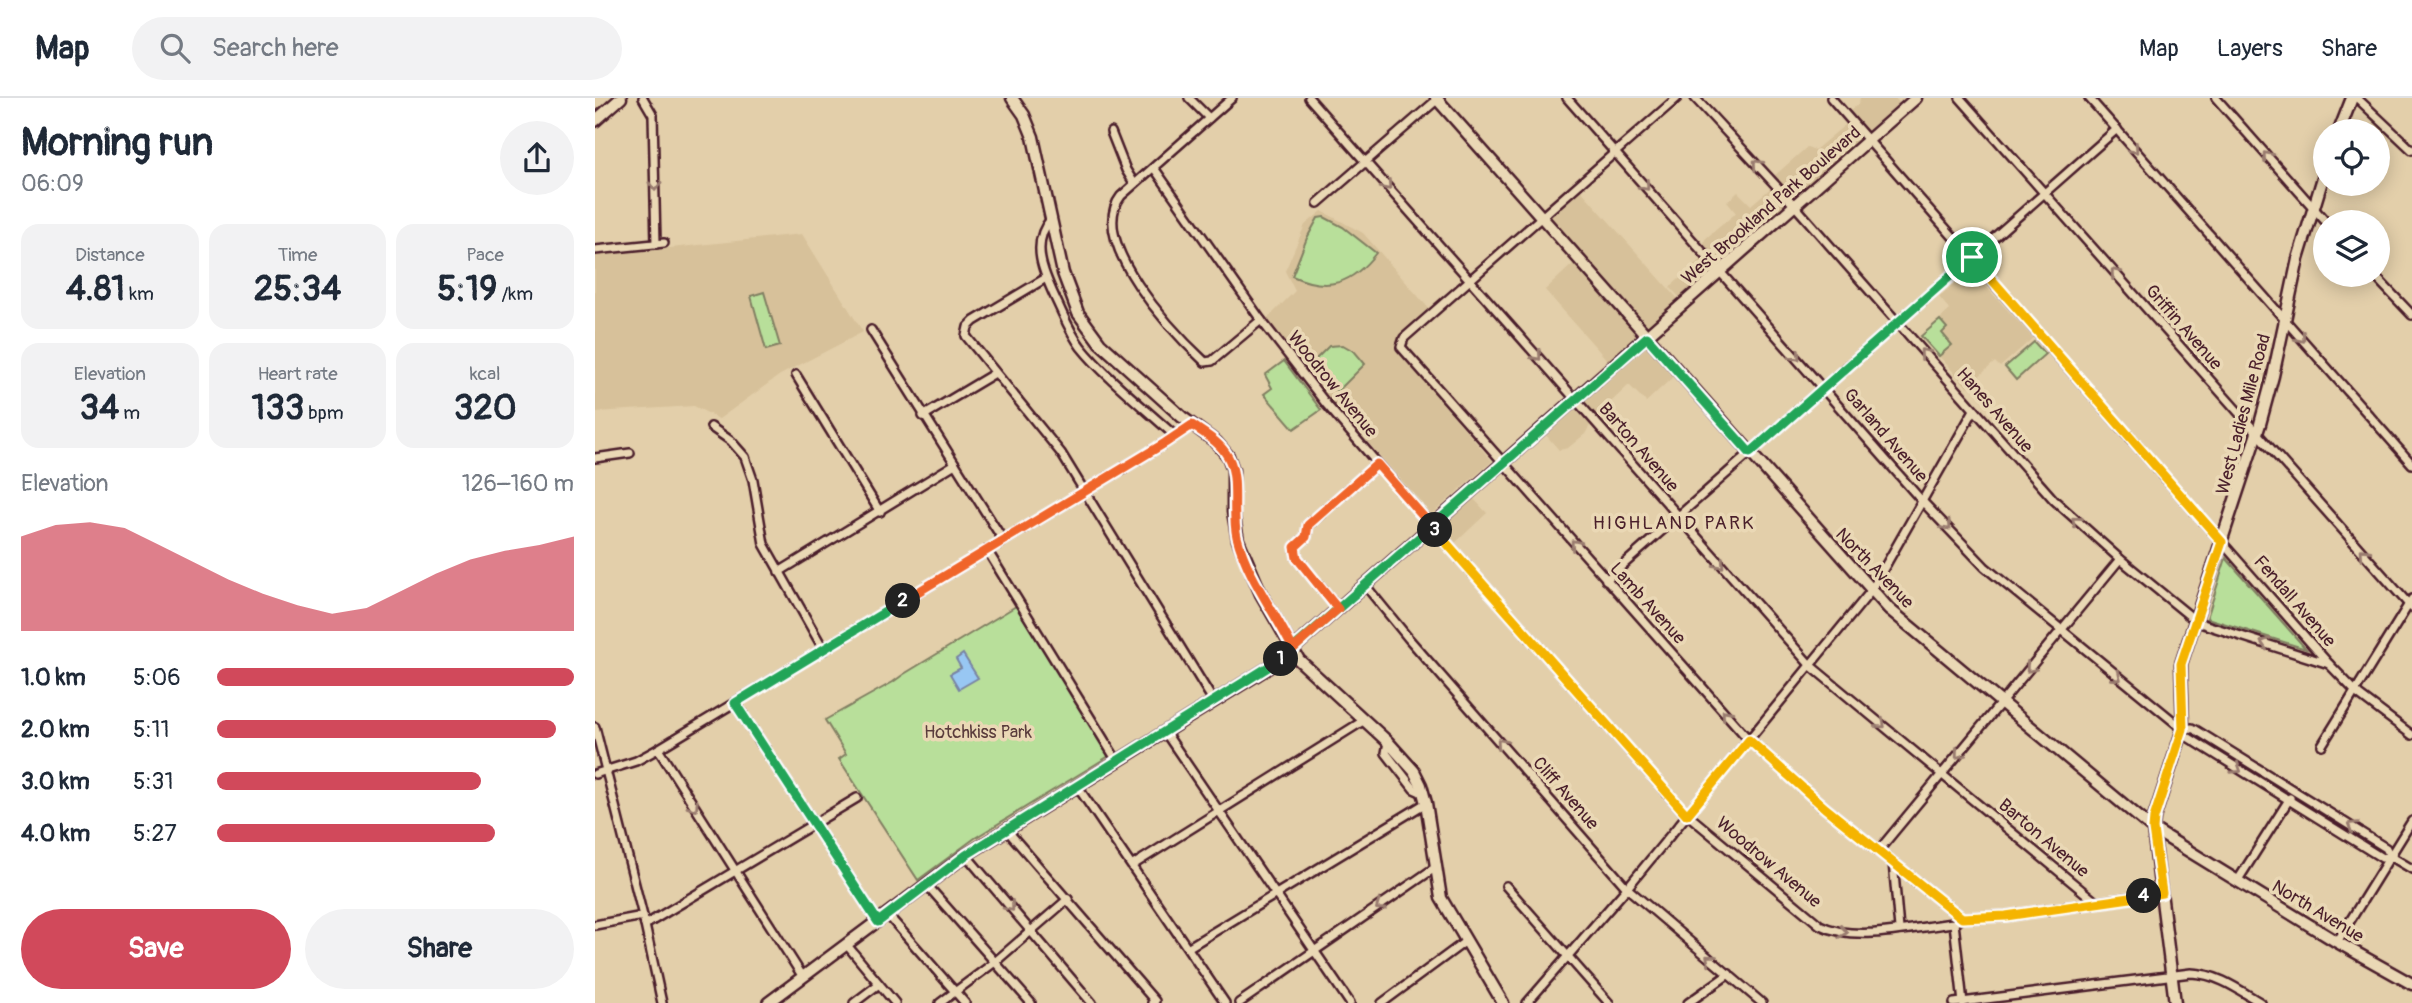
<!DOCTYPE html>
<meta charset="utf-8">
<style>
body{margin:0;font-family:Pangolin,sans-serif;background:#f2f2f3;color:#1f2937;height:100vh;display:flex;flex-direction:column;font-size:26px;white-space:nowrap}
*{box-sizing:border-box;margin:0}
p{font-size:23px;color:#747a83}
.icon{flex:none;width:38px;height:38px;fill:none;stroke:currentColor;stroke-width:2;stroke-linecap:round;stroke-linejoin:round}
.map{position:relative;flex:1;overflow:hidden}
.drawer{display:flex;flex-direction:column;background:#fff;width:595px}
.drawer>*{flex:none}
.controls{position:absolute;left:1718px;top:21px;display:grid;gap:14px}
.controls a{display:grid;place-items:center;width:77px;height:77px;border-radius:50%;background:#fff;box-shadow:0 4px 18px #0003;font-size:35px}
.pin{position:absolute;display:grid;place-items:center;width:60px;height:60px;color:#fff;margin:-30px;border:4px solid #fff;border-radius:50%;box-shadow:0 2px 7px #0007}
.km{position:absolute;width:35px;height:35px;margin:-18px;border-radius:50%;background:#222;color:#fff;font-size:19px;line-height:35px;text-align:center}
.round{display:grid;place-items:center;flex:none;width:74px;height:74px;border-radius:37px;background:#f2f2f3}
.head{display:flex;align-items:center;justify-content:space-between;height:119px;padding:0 21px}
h1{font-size:38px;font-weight:700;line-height:52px}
.stats{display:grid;grid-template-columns:repeat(3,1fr);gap:10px;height:119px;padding:7px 21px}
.stats div{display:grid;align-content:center;border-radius:18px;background:#f2f2f3;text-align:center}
.stats b{font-size:35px;font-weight:700}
.stats small{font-size:19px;font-weight:400}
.stats p{font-size:19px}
.chart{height:196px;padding:14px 21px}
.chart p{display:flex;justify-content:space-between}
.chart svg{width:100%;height:126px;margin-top:7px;fill:#d1495b;opacity:.7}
.button{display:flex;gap:14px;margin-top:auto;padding:14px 21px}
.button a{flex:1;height:80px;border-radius:42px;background:#d1495b;color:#fff;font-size:28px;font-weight:700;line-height:80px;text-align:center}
.button a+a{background:#f2f2f3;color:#1f2937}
ul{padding:0 21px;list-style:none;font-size:23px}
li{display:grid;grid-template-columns:112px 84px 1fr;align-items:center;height:52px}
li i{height:18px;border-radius:9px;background:#d1495b}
header{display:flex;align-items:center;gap:42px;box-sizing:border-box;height:98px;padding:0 35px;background:#fff;border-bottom:2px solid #e0e1e3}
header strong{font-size:33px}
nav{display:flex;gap:38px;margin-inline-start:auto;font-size:24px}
.search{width:490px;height:63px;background:#f2f2f3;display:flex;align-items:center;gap:18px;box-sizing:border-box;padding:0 24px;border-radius:38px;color:#747a83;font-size:26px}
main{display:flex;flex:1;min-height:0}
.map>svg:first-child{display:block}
</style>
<header>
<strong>Map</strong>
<div class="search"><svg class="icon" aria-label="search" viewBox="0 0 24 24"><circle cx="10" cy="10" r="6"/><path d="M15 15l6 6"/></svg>Search here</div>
<nav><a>Map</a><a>Layers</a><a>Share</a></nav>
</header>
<main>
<section class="drawer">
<div class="head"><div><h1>Morning run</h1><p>06:09</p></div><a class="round"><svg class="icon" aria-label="share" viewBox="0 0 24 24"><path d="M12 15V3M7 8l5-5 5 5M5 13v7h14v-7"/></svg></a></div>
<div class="stats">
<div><p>Distance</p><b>4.81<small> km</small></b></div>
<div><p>Time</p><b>25:34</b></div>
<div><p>Pace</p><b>5:19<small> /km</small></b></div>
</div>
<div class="stats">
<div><p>Elevation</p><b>34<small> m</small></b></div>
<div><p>Heart rate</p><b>133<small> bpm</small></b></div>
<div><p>kcal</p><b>320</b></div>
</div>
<div class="chart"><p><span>Elevation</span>126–160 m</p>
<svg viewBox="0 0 160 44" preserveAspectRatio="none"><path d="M0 44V11L10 7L20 6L30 8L40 14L50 20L60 26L70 31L80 35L90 38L100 36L110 30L120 24L130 19L140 16L150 14L160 11V44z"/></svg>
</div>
<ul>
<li><b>1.0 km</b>5:06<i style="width:100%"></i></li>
<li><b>2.0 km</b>5:11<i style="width:95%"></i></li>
<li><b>3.0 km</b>5:31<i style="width:74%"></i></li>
<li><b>4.0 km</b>5:27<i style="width:78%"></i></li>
</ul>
<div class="button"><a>Save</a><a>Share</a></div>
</section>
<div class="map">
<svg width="1817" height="905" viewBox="0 0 1817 905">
<rect width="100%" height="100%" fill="#e3cfaa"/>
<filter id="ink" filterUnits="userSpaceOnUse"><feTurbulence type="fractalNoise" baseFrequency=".0143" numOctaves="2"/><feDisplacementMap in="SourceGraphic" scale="14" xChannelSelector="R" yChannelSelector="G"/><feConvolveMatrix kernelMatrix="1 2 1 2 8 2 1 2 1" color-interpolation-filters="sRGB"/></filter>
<g filter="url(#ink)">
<g fill="#d7c19a">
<path d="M1265 0H1300L1306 7 1198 101 1178 79 1212 49 1220 52 1257 21 1252 16 1264 5Z"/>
<path d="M1177 89 1192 105 1126 164 1109 146 1110 141 1141 115 1132 104 1143 94 1156 107Z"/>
<path d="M984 90 1083 201 1053 229 954 118Z"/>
<path d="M727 113 768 135 836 213 803 242 802 252 897 363 837 416 741 309 672 221 700 193 690 173 710 127Z"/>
<path d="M207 136 268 234 185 277 124 321 99 308 0 314V158Z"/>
<path d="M1109 159 1120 173 1086 201 1075 189Z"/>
<path d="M981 163 1044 236 1013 263 950 192Z"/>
<path d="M1375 171 1438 240 1405 269 1400 264 1372 289 1326 238 1355 212 1344 199Z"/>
<path d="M1053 245 1080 277 1051 304 1034 287 1000 319 990 336 973 350 964 352 950 336Z"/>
<path d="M878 400 892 415 859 446 844 430Z"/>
</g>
<g fill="#b8df9a" stroke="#817f62" stroke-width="2">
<path d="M729 119 748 129 781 155C757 186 733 194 697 178L712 140 723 120Z"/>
<path d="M169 194 185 248 171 252 156 198Z"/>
<path d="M1345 222 1352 230 1347 235 1357 247 1344 258 1326 238Z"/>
<path d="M1439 244 1450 256 1421 282 1410 269Z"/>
<path d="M748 247 760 254 770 266 742 294 719 266V263L734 248Z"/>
<path d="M689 263 726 312 699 331 669 296 677 290 670 277Z"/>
<path d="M1631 460 1711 551 1612 520Z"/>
<path d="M421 508 514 658 380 740 323 782 244 661 251 656 230 622 298 584 309 576Z"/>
</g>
<path fill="#98c7f3" stroke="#7984a3" stroke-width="2" d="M368 556 383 580 364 591 355 576 366 570 361 561Z"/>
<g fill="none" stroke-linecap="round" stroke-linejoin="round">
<defs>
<g id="street">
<path d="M48 0 58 17 61 146"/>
<path d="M594 0 614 20"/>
<path d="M637 0 526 98C491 143 579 235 610 264L617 263 666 222"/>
<path d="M714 0 1216 568 1501 804"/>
<path d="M972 0 1327 403 1390 469 1588 631 1591 638 1787 760 1795 758 1791 750 1601 632 1597 630 1588 631"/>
<path d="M1082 0 809 240 806 249 1154 642 1230 710 1367 820"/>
<path d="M1100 0 1200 108 1459 402 1525 461 1596 519 1608 526 1734 566"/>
<path d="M1236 0 1734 566 1764 597 1817 637"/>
<path d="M1365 0 1817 510"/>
<path d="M1494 0 1817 366"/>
<path d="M1621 0 1731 124"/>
<path d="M1762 0 1817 52"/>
<path d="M516 34 531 72 539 85"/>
<path d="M559 70 666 222 732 307 841 433 1087 712 1225 827C1260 845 1319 829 1359 825L1367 820 1411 818 1567 795"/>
<path d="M723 105 844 0"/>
<path d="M456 121C433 147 451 180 463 206 470 221 476 236 486 249 510 279 551 311 580 338"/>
<path d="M0 152 69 145"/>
<path d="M1779 177 1817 217"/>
<path d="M451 180 379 223 373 229 371 238 466 355 619 604"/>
<path d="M276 232 408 442"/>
<path d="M201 277 285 414"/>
<path d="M328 318 400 275"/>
<path d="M116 329 136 343 150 359 158 382 169 446 229 552"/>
<path d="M0 360 35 355"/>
<path d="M392 452 522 663"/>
<path d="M184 474 360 366"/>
<path d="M1011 482 1522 31"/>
<path d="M770 487 814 541 1032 790 1167 905"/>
<path d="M743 511 702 460 700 449 711 439 713 427 782 366"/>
<path d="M140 605 283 824"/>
<path d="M0 629 48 818 67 905"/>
<path d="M570 634 755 905"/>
<path d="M793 644 791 655 819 691 828 695"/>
<path d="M1727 647 1817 501"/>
<path d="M63 651 208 879"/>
<path d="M0 676 41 663 63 651 570 345 597 327"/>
<path d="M482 688 630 905"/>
<path d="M413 729 417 738 560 903 557 905"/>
<path d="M1284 752 1525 461"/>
<path d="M371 757 497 905"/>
<path d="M1795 758 1817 771"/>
<path d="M1298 764 1304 831"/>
<path d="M538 767 768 623"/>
<path d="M1643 782 1695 700"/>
<path d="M332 787 436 905"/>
<path d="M911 788 1014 905"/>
<path d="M292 816 370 905"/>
<path d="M1359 825 1368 905"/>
<path d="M0 827 48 818"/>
<path d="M50 827 262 700"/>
<path d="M1742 844 1817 723"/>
<path d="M251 846 300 905"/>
<path d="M594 849 831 705"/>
<path d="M259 905 284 886"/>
<path d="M345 905 400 864 473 801"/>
<path d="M644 905 841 769"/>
<path d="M787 905 871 843"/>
<path d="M932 905 1032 790 1276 493 1379 312"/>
<path d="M1093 905 1134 876"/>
<path d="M1359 905 1596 875C1623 876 1643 891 1666 905"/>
</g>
<g id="secondary">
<path d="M417 0 429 17 438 39 468 175 483 215 505 245 587 319 621 344 633 358 638 372V414L643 442 666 496 704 562 793 644 819 673 826 687 831 705 846 800 908 905"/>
<path d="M841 0 1294 511 1558 731 1742 844 1817 886"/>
<path d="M0 23 26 0"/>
<path d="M1744 33 1757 0"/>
<path d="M173 905 371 757 684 563 1321 0"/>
<path d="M1580 905 1558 731 1559 720 1588 631 1586 566 1665 326 1678 278 1703 161 1731 70"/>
</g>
</defs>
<use href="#street" stroke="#4a1f2b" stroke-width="12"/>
<use href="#secondary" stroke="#4a1f2b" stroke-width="15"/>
<use href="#street" stroke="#ead8b5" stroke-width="7"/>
<use href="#secondary" stroke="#ead8b5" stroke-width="10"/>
</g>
<defs><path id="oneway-chevron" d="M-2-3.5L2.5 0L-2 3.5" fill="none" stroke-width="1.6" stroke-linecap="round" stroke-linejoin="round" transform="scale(1.75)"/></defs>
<g stroke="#9a7c70">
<use href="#oneway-chevron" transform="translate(1539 51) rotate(49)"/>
<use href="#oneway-chevron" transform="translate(1672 58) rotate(-131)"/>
<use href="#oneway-chevron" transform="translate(1162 66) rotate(-133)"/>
<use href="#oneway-chevron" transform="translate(60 88) rotate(89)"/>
<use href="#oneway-chevron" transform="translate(792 88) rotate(49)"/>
<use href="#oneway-chevron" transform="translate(1050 88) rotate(49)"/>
<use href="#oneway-chevron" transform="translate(1520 175) rotate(-131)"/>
<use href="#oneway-chevron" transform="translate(1706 240) rotate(49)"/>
<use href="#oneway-chevron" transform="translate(1329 255) rotate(-131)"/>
<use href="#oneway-chevron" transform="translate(942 258) rotate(48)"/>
<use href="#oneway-chevron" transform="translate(1201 258) rotate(48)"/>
<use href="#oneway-chevron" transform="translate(1481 423) rotate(-139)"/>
<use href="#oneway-chevron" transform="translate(1352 428) rotate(46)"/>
<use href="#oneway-chevron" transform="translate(980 446) rotate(-131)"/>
<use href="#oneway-chevron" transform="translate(1769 455) rotate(-132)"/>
<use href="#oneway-chevron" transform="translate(1125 466) rotate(48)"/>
<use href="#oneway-chevron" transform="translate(1670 545) rotate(-162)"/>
<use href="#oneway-chevron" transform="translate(1435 570) rotate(130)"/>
<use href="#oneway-chevron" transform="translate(1522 579) rotate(40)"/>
<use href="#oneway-chevron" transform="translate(1131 616) rotate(-132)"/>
<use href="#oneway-chevron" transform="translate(1286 626) rotate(40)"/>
<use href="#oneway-chevron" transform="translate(906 645) rotate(-131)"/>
<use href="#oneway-chevron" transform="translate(1364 656) rotate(130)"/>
<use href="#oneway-chevron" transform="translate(1642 671) rotate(33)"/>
<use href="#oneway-chevron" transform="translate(99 709) rotate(57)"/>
<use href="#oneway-chevron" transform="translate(1757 728) rotate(-148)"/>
<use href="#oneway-chevron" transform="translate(785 808) rotate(145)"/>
<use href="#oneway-chevron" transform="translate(415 809) rotate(50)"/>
<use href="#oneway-chevron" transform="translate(1248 834) rotate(10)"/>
<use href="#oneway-chevron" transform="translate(1115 861) rotate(-140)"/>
</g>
</g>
<g fill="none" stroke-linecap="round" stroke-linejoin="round" filter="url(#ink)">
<defs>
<path id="split-1" d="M686 561 1052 239 1155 355 1377 159"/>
<path id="split-2" d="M308 503 140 605 283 824 371 757 686 561"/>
<path id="split-3" d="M308 503 570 345 597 327C610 336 625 344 633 359 645 380 636 414 642 439 653 481 680 513 698 551L743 511 702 460 700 449 711 439 713 427 782 366 840 432"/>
<path id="split-4" d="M840 432 1092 717 1154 642 1230 710 1367 820 1411 818 1549 798"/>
<path id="split-5" d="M1377 159 1627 444 1586 566 1588 631 1559 720 1558 731 1567 795 1549 798"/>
</defs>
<use href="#split-1" stroke="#fff" stroke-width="14"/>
<use href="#split-2" stroke="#fff" stroke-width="14"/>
<use href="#split-3" stroke="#fff" stroke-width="14"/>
<use href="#split-4" stroke="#fff" stroke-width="14"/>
<use href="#split-5" stroke="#fff" stroke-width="14"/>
<use href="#split-1" stroke="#22a559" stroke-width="9"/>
<use href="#split-2" stroke="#22a559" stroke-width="9"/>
<use href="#split-3" stroke="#f0652b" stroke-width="9"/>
<use href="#split-4" stroke="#f5b400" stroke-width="9"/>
<use href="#split-5" stroke="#f5b400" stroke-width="9"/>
</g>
<g text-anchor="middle" stroke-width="7" stroke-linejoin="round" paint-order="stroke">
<g font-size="18" fill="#4a1f2b" stroke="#ead8b5">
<text transform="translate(1176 107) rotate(-41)" y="6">West Brookland Park Boulevard</text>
<text transform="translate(1589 229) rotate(49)" y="6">Griffin Avenue</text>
<text transform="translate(738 286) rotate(51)" y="6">Woodrow Avenue</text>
<text transform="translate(1400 312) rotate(49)" y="6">Hanes Avenue</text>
<text transform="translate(1648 316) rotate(-75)" y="6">West Ladies Mile Road</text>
<text transform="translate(1291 337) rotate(49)" y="6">Garland Avenue</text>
<text transform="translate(1044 349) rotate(49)" y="6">Barton Avenue</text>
<text transform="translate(1280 470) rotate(46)" y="6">North Avenue</text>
<text transform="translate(1700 503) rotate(49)" y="6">Fendall Avenue</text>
<text transform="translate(1053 505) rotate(48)" y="6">Lamb Avenue</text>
<text transform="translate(971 695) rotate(49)" y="6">Cliff Avenue</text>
<text transform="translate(1449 740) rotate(40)" y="6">Barton Avenue</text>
<text transform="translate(1174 764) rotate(40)" y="6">Woodrow Avenue</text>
<text transform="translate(1723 813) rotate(31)" y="6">North Avenue</text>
</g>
<g font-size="18" fill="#5a3c3c" stroke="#ead8b5">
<text x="383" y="640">Hotchkiss Park</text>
</g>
<g font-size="19" letter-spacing="2" fill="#4a1f2b" stroke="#ead8b5">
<text x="1079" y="431">HIGHLAND PARK</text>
</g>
</g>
</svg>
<div class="controls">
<a><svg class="icon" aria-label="locate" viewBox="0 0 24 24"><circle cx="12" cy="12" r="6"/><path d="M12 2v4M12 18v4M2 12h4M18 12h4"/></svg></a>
<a><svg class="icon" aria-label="layers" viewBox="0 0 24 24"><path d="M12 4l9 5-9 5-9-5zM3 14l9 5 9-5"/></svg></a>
</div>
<div class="pin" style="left:1377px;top:159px;background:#1e9e55"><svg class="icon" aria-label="arrive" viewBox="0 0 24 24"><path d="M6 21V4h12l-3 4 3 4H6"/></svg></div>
<b class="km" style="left:686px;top:561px">1</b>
<b class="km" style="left:308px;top:503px">2</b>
<b class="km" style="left:840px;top:432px">3</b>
<b class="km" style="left:1549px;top:798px">4</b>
</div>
</main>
